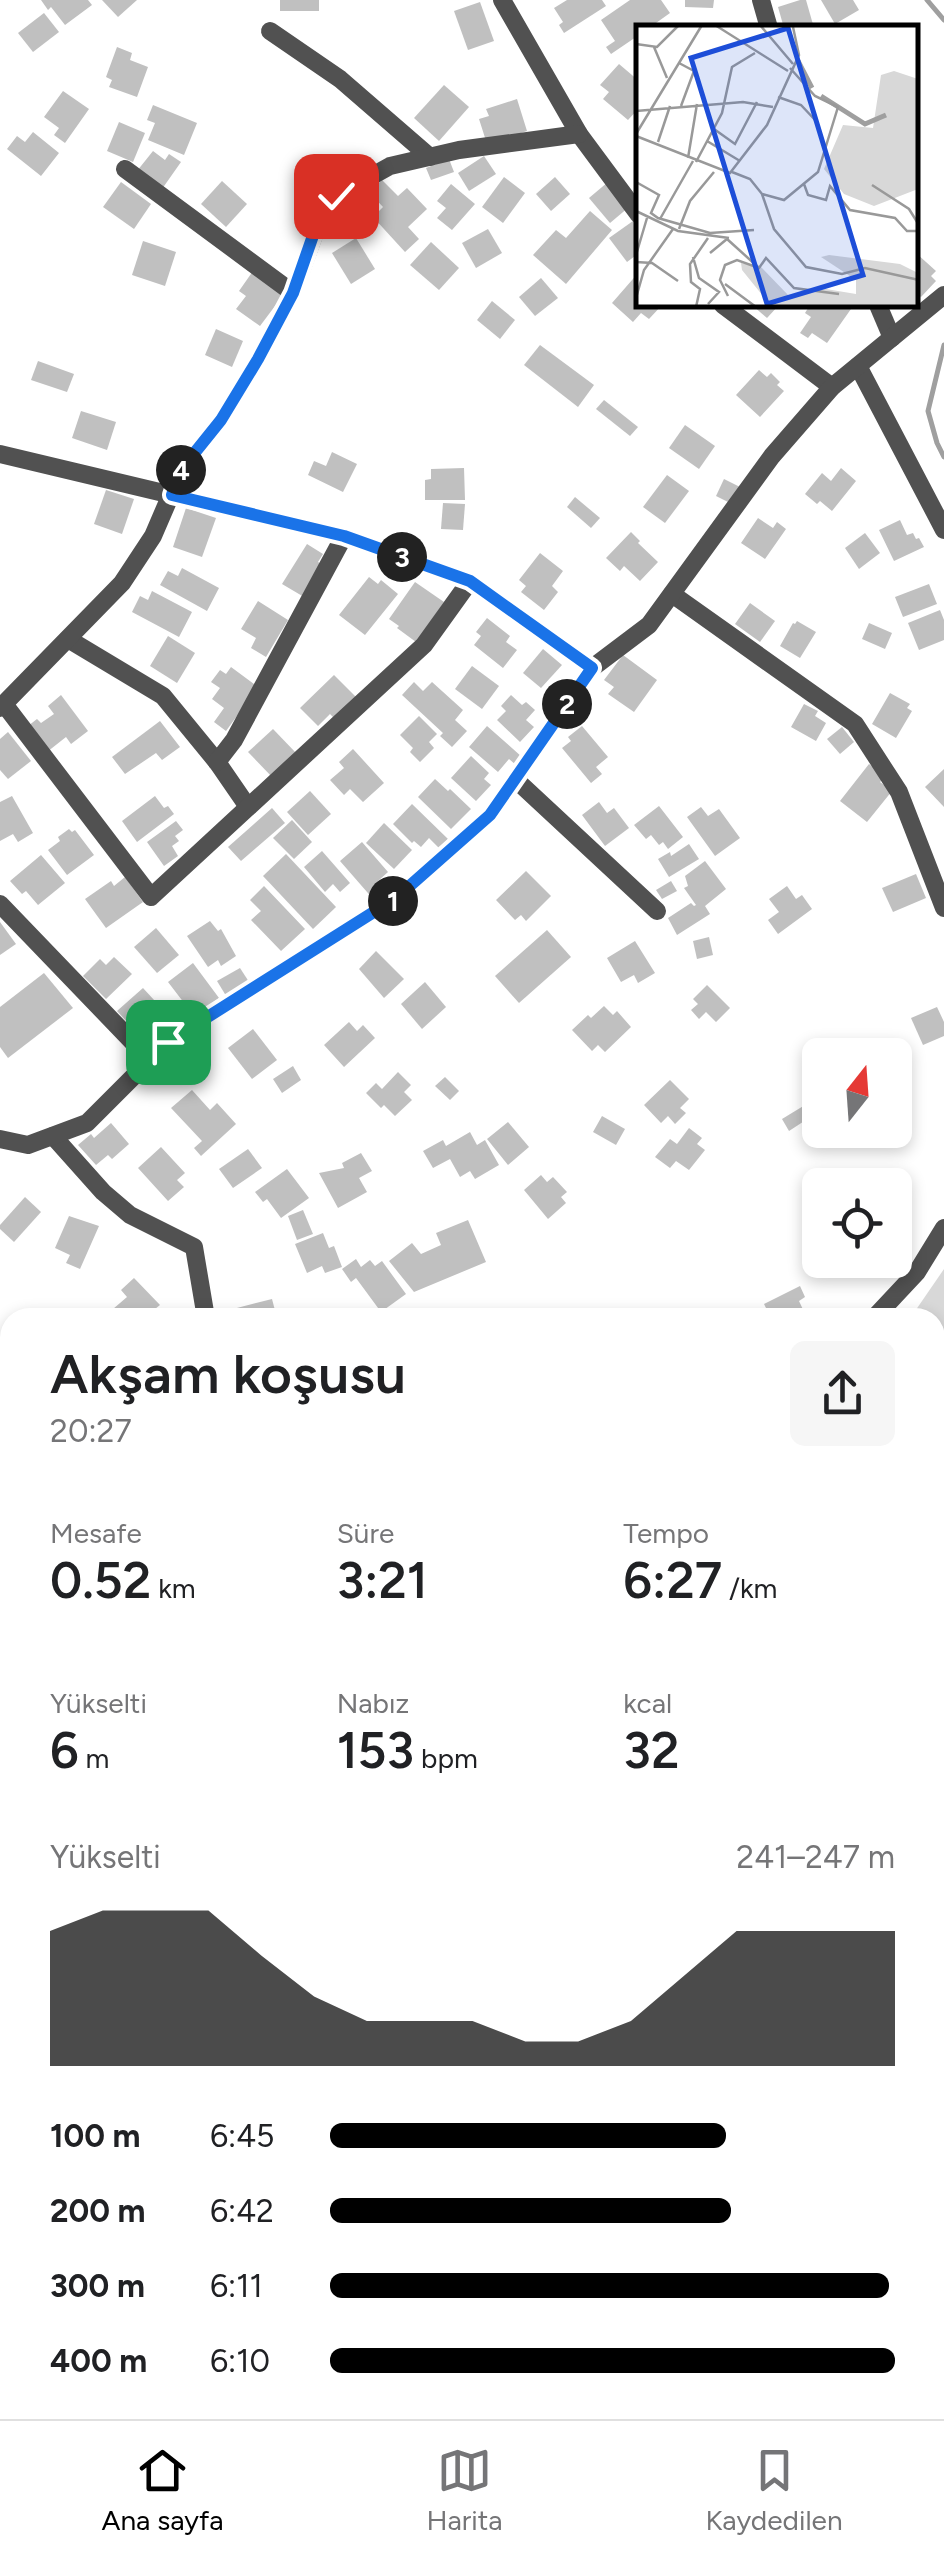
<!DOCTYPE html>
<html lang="tr">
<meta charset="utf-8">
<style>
body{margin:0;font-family:Figtree,sans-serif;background:#f6f6f6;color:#202124;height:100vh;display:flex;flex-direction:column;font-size:38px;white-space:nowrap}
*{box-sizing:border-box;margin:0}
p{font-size:32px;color:#757577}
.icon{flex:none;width:55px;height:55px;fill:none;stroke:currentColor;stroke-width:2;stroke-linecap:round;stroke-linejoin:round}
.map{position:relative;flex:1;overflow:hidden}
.drawer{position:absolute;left:0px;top:1308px;width:945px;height:1112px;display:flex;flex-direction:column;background:#fff;border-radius:30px 30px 0 0;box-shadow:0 5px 15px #0003}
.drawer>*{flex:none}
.needle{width:65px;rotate:17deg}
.buttons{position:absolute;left:802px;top:1038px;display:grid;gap:20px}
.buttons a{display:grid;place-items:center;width:110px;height:110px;border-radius:15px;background:#fff;box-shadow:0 5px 15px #0003;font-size:50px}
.pin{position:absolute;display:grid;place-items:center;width:85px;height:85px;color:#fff;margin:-42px;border-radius:20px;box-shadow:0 5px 15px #0006}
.km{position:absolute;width:50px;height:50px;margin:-25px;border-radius:50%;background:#222;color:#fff;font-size:28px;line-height:50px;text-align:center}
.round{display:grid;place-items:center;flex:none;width:105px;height:105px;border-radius:15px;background:#f6f6f6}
.summary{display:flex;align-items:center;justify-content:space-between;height:170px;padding:0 50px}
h1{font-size:55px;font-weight:600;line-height:75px}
.stats{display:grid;grid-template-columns:repeat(3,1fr);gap:15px;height:170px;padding:10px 50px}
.stats div{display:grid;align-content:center}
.stats b{font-size:50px;font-weight:600}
.stats small{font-size:28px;font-weight:400}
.stats p{font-size:28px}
.chart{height:280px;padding:20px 50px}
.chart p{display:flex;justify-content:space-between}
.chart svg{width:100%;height:180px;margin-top:10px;fill:#000;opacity:.7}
ul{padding:0 50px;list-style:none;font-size:32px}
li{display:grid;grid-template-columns:160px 120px 1fr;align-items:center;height:75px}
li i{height:25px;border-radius:12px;background:#000}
.tabs{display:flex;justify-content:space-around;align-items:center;height:140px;border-top:2px solid #e0e0e0;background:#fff;font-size:28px;color:#757577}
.tabs a{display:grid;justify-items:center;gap:5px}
.tabs .selected{color:#000}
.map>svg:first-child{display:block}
</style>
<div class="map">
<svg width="944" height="2419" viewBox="0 0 944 2419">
<rect width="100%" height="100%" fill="#fff"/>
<g fill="#d8d8d8">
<path d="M944 1269V1559L935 1544V1318L911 1317Z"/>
<path d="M0 1983 10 1998V2378L0 2373Z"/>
<path d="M935 2249 944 2253V2419H844L834 2410H935Z"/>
<path d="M23 2410H474L529 2419H19Z"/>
</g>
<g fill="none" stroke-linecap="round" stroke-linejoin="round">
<g stroke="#9f9f9f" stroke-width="5">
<path d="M927 0 944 20"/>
<path d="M944 345 928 411 937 443 944 457"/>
<path d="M0 1692H3"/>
</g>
</g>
<g fill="#c0c0c0">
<path d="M41 0H88L92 5 65 25 51 7 48 10Z"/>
<path d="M102 0H137L118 17Z"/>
<rect x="280" y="0" width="39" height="11"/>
<path d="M567 0H602L606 6 564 33 559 25 563 22 554 8Z"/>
<path d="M630 0H661L670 13 649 28H639V35L611 54 606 47 615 41 601 20Z"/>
<path d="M685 0H714L713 8 685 7Z"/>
<path d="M800 0H806L814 28H784L778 7Z"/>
<path d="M821 0H853L859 10 835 24Z"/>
<path d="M480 2 494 41 468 50 454 11Z"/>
<path d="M44 13 59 32 33 52 18 33Z"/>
<path d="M117 47 132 53 130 60 148 67 137 97 109 87 112 80 106 77Z"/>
<path d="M619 64 639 81V89L636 93 639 96V108L628 120 603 99 609 92 600 85Z"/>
<path d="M444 85 469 107 439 141 414 118Z"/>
<path d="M63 91 89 109 65 143 54 135 59 128 44 117Z"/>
<path d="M517 99 527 131 487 144 479 119 489 116 486 109Z"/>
<path d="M153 105 197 123 184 155 148 140 155 123 147 120Z"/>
<path d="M119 122 145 133 133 162 107 151Z"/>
<path d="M33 132 59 153 41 176 7 149 17 136 25 142Z"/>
<path d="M153 151 165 160 169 154 181 162 162 189 137 171Z"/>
<path d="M484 156 496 174 469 191 458 173Z"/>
<path d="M449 159 454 172 431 180 426 168Z"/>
<path d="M504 177 525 193 503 223 482 207Z"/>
<path d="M555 177 570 194 551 211 536 194Z"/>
<path d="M382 180 398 196 407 188 427 209 408 227 419 239 405 252 373 217 383 207 369 192Z"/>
<path d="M222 181 247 204 226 227 201 204Z"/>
<path d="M121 182 151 204 134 229 103 207Z"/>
<path d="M608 182 629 207 610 223 589 198Z"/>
<path d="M451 184 475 204 452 230 437 218 446 208 437 201Z"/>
<path d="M590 211 612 230 566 284 533 255 556 230 566 238Z"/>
<path d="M633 221 639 229V253L627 262 609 238Z"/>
<path d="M488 229 502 253 476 268 462 243Z"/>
<path d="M356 238 375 269 351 284 332 253Z"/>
<path d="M143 241 176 252 165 286 132 275Z"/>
<path d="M431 242 459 268 439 290 410 265Z"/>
<path d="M916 253 936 271 931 276 936 281 921 297 916 293Z"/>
<path d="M253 271 284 294 260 326 236 309 246 296 239 291Z"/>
<path d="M639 272V305H662L649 319 641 313 633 322 612 303Z"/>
<path d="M541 278 558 298 535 316 519 297Z"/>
<path d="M492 301 515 320 500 339 477 320Z"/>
<path d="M752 305H779L767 318Z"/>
<path d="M810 305H844L851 309 827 343 812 333 808 338 800 333 811 317 805 313Z"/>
<path d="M216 329 243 341 232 367 205 355Z"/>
<path d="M540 345 594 385 578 407 524 365Z"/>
<path d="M38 361 74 374 67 392 31 380Z"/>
<path d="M759 370 767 377 771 373 780 382 777 385 784 391 760 417 736 395Z"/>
<path d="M604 400 638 427 630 436 596 409Z"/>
<path d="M81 411 116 422 107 450 72 438Z"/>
<path d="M685 425 715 446 699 469 669 448Z"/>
<path d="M332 452 357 464 343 492 308 475 314 461 326 466Z"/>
<path d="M464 468 465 500H425V480L431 479V469Z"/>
<path d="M841 468 856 481 832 511 820 501 817 504 805 494 822 473 831 481Z"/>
<path d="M667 475 689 491 665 523 643 507Z"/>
<path d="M724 479 740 487 732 504 716 496Z"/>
<path d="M106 490 134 499 122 534 94 524Z"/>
<path d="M575 497 600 518 591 528 567 507Z"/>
<path d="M443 503 465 504 463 530 441 529Z"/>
<path d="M186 508 216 518 202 557 173 547Z"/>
<path d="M758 518 773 528 777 522 786 529 765 559 741 543Z"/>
<path d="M900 520 907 535 913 533 916 539 919 538 924 547 894 561 879 530Z"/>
<path d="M631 532 640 541 638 543 658 562 640 581 624 566 620 571 606 558Z"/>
<path d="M865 533 880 553 859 569 845 548Z"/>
<path d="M307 544 323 554 318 562 323 565 304 597 282 584Z"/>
<path d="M540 553 563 571 552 586 558 592 544 610 521 592 526 586 519 580Z"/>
<path d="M182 568 219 588 207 611 160 585 168 571 178 576Z"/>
<path d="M369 577 378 584 381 580 398 594 365 635 339 615Z"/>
<path d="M415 582 444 602 416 642 397 628 399 626 389 619Z"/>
<path d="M929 584 937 604 903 617 895 597Z"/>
<path d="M152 591 192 612 179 637 132 612 140 596 148 600Z"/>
<path d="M258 601 288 620 266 657 251 648 256 638 241 629Z"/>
<path d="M750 603 775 621 760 642 735 624Z"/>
<path d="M940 610 944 620V640L919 650 908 623Z"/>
<path d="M487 618 510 636 506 642 517 650 503 668 474 645 481 636 476 632Z"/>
<path d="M797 621 816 632 800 658 780 646 793 623 795 624Z"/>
<path d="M869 623 892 633 885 649 862 639Z"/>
<path d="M168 636 195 653 177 683 150 666Z"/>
<path d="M543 649 562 665 541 688 523 673Z"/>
<path d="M623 655 657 680 634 712 608 694 614 687 604 680Z"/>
<path d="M472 666 499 686 482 709 455 689Z"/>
<path d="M231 667 258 687 226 731 214 722 224 708 212 699 220 688 211 682 220 670 226 674Z"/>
<path d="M334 675 357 698 335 719 330 714 318 726 300 708Z"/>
<path d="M414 682 423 691 432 682 463 710 455 720 467 731 452 747 440 736 443 733 402 695Z"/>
<path d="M890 693 910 704 907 708 912 711 896 738 872 724Z"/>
<path d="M61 695 88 731 71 744 66 737 47 752 28 726 37 719 41 723 54 714 48 706Z"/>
<path d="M511 695 522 705 526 702 535 710 526 720 534 727 520 742 497 720 506 711 501 706Z"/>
<path d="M804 704 818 711 815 716 826 723 816 741 791 727Z"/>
<path d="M419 716 437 734 429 742 434 748 420 762 410 752 413 748 400 735Z"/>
<path d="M160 721 180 747 162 760 156 753 125 774 112 757Z"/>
<path d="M487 726 522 757 516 765 509 759 498 772 469 747Z"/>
<path d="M582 726 608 757 596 767 602 774 591 783 562 748 571 741 568 737Z"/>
<path d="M842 727 854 742 840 754 827 739Z"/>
<path d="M273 729 298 755 273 778 248 752Z"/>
<path d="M8 732 31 761 8 779 0 770V739Z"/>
<path d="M353 749 384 783 363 802 350 789 344 795 330 780 344 768 339 762Z"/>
<path d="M471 756 489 773 484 779 491 785 476 801 451 778Z"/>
<path d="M869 764 885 777 880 782 892 791 867 822 840 801Z"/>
<path d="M944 769V807L925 787Z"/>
<path d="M435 779 448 791 450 789 471 809 451 829 418 797Z"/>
<path d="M310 791 331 814 308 835 287 812Z"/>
<path d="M12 796 33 833 18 842 13 834 0 841V802Z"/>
<path d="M155 796 164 808 168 806 174 814 137 842 122 821Z"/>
<path d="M599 802 607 813 614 808 629 828 605 846 582 815Z"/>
<path d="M412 804 448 839 439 848 429 838 421 847 414 841 412 843 393 824Z"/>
<path d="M659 806 683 837 668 849 663 842 659 845 651 835 646 839 634 825Z"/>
<path d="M701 807 708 816 719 809 740 838 715 856 687 817Z"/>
<path d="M272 808 285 823 241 861 228 847Z"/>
<path d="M292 820 312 842 294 859 273 838Z"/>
<path d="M176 821 183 830 175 836 179 841 172 846 178 856 164 866 147 842Z"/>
<path d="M384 823 412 850 394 869 366 843Z"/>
<path d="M69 829 72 832 75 830 94 855 67 875 48 850 60 841 58 837Z"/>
<path d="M362 842 388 872 378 881 386 890 374 900 340 861Z"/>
<path d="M689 844 699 859 669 877 658 859 670 852 671 856Z"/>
<path d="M322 851 350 883 340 892 333 884 325 892 304 867Z"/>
<path d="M286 854 336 907 313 929 263 876Z"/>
<path d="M41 855 65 883 38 905 26 891 22 894 10 881Z"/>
<path d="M705 861 726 889 705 906 710 914 677 935 668 918 691 903 694 906 696 905 684 888 688 886 685 876Z"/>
<path d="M526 871 551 896 526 921 521 915 515 920 496 900Z"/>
<path d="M916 874 926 898 893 912 882 888Z"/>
<path d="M125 877 143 902 106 928 85 899 111 881 114 886Z"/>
<path d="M671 881 677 891 662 899 656 890Z"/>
<path d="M264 886 305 929 281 951 251 920 261 911 250 900Z"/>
<path d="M787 886 796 899 802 895 812 909 778 934 768 920 779 912 769 899Z"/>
<path d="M210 921 218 931 221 929 236 956 221 966 218 960 208 967 187 936Z"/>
<path d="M0 922 16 944 0 955Z"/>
<path d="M156 928 179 955 157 973 134 947Z"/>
<path d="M547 930 571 957 519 1003 495 976Z"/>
<path d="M709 937 713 955 697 959 693 941Z"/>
<path d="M635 941 655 973 638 983 634 975 621 982 607 958Z"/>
<path d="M376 951 404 979 384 998 359 969Z"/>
<path d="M114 957 132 974 106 999 83 976 100 959 106 965Z"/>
<path d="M193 963 219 998 199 1013 196 1008 191 1012 168 982Z"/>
<path d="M240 968 251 985 228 999 217 981Z"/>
<path d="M44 973 73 1008 8 1058 0 1047V1007Z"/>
<path d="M425 982 446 1007 422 1029 401 1004Z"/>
<path d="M707 985 730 1008 716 1022 706 1012 699 1019 691 1010 698 1004 693 999Z"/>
<path d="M143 988 166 1013 157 1021 166 1031 150 1046 117 1011Z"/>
<path d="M604 1006 613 1015 617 1011 631 1027 605 1052 598 1045 592 1051 572 1030 588 1015 591 1018Z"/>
<path d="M937 1007 944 1022V1036L923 1045 911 1018Z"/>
<path d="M349 1022 357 1031 363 1025 375 1038 344 1067 324 1045Z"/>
<path d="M253 1029 277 1060 252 1079 228 1048Z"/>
<path d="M293 1066 301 1080 282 1093 273 1079Z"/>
<path d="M398 1072 411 1085 404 1092 412 1100 395 1116 384 1105 381 1108 366 1093 376 1083 382 1089Z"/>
<path d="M445 1077 459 1091 450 1100 435 1086Z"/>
<path d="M670 1080 689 1099 680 1108 686 1113 675 1124 668 1116 661 1123 644 1105Z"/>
<path d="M192 1090 210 1110 217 1103 236 1124 201 1156 194 1148 202 1141 171 1108Z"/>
<path d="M805 1105 812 1116 789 1131 782 1119Z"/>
<path d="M602 1116 625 1129 616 1145 593 1132Z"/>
<path d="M508 1122 529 1147 508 1165 487 1139Z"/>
<path d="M111 1123 129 1144 112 1159 108 1155 96 1165 78 1145 91 1134 94 1138Z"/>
<path d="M689 1128 702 1138 697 1144 705 1150 689 1170 676 1161 670 1168 655 1157 670 1139 677 1144Z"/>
<path d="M470 1132 477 1145 485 1140 499 1165 475 1179 470 1171 460 1177 450 1159 433 1168 423 1151 443 1140 446 1146Z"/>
<path d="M161 1147 185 1173 177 1180 184 1187 168 1201 138 1168Z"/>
<path d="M248 1149 262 1168 233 1188 219 1169Z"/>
<path d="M361 1153 372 1171 359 1178 367 1192 338 1208 319 1173 344 1168 342 1163Z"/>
<path d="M287 1169 309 1198 281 1218 267 1199 263 1202 255 1192Z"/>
<path d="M541 1175 547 1182 553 1177 567 1192 561 1197 566 1203 548 1219 524 1190Z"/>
<path d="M25 1197 41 1212 14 1242 0 1229V1225Z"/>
<path d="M303 1210 313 1234 297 1240 288 1216Z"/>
<path d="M69 1216 99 1226 80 1269 66 1263 70 1255 55 1248Z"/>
<path d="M468 1220 486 1262 414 1292 389 1261 412 1243 421 1254 441 1245 436 1233Z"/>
<path d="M323 1233 329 1248 334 1246 342 1267 325 1273 322 1266 307 1273 295 1244Z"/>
<path d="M356 1259 361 1267 370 1260 375 1266 382 1261 406 1294 381 1312 356 1278 351 1282 342 1269Z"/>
<path d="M134 1278 160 1305 155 1309 161 1315 158 1318H121L113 1309 127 1297 121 1290Z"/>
<path d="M800 1286 805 1297 799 1301 807 1318H771L764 1304Z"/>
<path d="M272 1299 277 1318H235L233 1309Z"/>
<path d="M0 1426 10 1432V1447L0 1463Z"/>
<path d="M0 1619 10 1623 4 1641 10 1643 5 1659 0 1657Z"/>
<path d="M10 1722V1763L0 1753V1733Z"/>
</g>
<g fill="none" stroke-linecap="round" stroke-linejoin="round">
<g stroke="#515151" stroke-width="18">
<path d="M502 0 579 134 639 215"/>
<path d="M761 0 769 28"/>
<path d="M270 31 340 79 430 157"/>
<path d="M125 169 293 293"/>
<path d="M723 305 832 387"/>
<path d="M878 305 892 338"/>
<path d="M858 366 944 530"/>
<path d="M0 454 344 536 470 581 592 668"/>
<path d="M672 594 855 724 899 792 944 908"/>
<path d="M68 639 163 696 217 762 248 807"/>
<path d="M4 704 151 897 424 645 470 581"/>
<path d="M0 708 122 583 153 536 181 471 221 420 258 359 293 293 317 227 336 196 390 166 459 150 579 134"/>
<path d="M217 762 234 740 344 536"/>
<path d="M515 779 657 911"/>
<path d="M0 904 150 1060"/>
<path d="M53 1136 103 1192 130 1215 194 1247 206 1318"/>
<path d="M0 1139 28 1145 87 1123 168 1042 396 898 490 815 592 668 649 625 772 456 832 387 944 295"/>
<path d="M874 1318 917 1272 944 1228"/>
<path d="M0 1678H10"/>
<path d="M935 1682 944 1691"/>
<path d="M0 2001 10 2029"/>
<path d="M0 2049 10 2058"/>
<path d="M935 2354H944"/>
<path d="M410 2410 435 2419"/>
</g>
</g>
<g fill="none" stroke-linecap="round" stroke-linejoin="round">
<defs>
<path id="route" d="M168 1042 396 898 490 815 592 668 470 581 344 536 172 495 180 471 221 420 258 359 293 293 316 227 336 196"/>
</defs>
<use href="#route" stroke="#fff" stroke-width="20"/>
<use href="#route" stroke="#1a73e8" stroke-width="12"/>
</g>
<g transform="translate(636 25)">
<rect width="282" height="282" fill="#fff"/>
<path d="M258 46 282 54V164L238 181 208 169 188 144 207 100 237 103 245 50ZM193 230 264 239 282 248V282H136L106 245 105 238 125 242 153 271 184 263 220 269V255L185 232Z" fill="#d8d8d8"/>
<path fill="none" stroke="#9f9f9f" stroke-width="5" d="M162 36 176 63M185 71 229 99 250 90"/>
<path fill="none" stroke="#999" stroke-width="2.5" d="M79 0 152 46M124 0 157 39M0 19 21 22 43 0M18 22 31 53M43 38 58 46 45 81M142 72 165 80 180 96M0 86 107 77 137 82M78 104 99 119 121 77M0 109 66 0M0 111 94 148 131 100 163 30 157 2M71 116 104 136M22 117 34 81M52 133 61 79M60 137 86 88 96 42 119 28M96 147 114 154 126 169 148 175 182 147 202 82 179 71 154 43M0 157 23 170 15 188 22 193 74 208 118 205M168 159 172 170 190 175 194 161 214 185 259 193 271 206H283M236 160 273 184 283 200M126 169 138 204 170 242 206 249 229 243 283 255M0 186 42 206 93 213M24 194 57 136M43 204 54 176 78 147M74 228 91 214 122 242M0 230 11 193M57 232 63 253 83 267 72 279M0 237 16 238 42 256M89 259 120 282M92 271 84 255 89 240 101 235 123 243 130 233 158 263 203 269M0 273 8 245 37 204M60 282 64 264 55 257 54 239 72 213"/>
<path fill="#1d4ed8" fill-opacity="0.15" stroke="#1d4ed8" stroke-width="5" d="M152 3 227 250 131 279 55 33Z"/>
<rect width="282" height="282" fill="none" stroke="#000" stroke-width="5"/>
</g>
</svg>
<div class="buttons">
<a><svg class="needle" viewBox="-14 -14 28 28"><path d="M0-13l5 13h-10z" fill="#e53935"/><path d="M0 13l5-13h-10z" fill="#757577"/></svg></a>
<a><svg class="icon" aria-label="locate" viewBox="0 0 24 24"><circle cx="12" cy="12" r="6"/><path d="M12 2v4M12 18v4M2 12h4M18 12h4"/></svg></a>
</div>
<div class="pin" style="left:168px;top:1042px;background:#1e9e55"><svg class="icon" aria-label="arrive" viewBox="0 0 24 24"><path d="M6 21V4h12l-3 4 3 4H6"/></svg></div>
<div class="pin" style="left:336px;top:196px;background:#d93025"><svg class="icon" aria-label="check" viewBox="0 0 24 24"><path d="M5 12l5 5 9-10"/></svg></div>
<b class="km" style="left:393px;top:901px">1</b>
<b class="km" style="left:567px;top:704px">2</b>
<b class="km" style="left:402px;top:557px">3</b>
<b class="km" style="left:181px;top:470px">4</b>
<section class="drawer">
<div class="summary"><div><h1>Akşam koşusu</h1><p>20:27</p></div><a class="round"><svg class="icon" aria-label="share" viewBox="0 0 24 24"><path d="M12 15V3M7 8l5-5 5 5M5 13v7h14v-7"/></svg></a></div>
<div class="stats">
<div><p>Mesafe</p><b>0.52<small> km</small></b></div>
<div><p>Süre</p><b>3:21</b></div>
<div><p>Tempo</p><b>6:27<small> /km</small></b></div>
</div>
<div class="stats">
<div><p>Yükselti</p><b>6<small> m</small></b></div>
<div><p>Nabız</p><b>153<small> bpm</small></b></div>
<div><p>kcal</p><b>32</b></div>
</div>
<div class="chart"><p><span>Yükselti</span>241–247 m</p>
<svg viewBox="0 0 160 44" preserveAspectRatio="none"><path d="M0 44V11L10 6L20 6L30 6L40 17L50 27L60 33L70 33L80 33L90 38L100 38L110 33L120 22L130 11L140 11L150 11L160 11V44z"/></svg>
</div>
<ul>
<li><b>100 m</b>6:45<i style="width:70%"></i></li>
<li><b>200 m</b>6:42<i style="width:71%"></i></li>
<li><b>300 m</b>6:11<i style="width:99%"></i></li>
<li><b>400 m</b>6:10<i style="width:100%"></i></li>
</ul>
</section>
</div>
<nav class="tabs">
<a class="selected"><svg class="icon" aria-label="home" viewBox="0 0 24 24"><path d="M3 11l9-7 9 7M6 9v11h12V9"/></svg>Ana sayfa</a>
<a><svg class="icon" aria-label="map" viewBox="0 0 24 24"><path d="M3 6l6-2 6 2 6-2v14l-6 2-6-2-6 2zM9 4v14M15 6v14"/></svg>Harita</a>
<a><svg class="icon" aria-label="saved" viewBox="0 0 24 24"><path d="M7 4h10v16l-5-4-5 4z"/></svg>Kaydedilen</a>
</nav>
